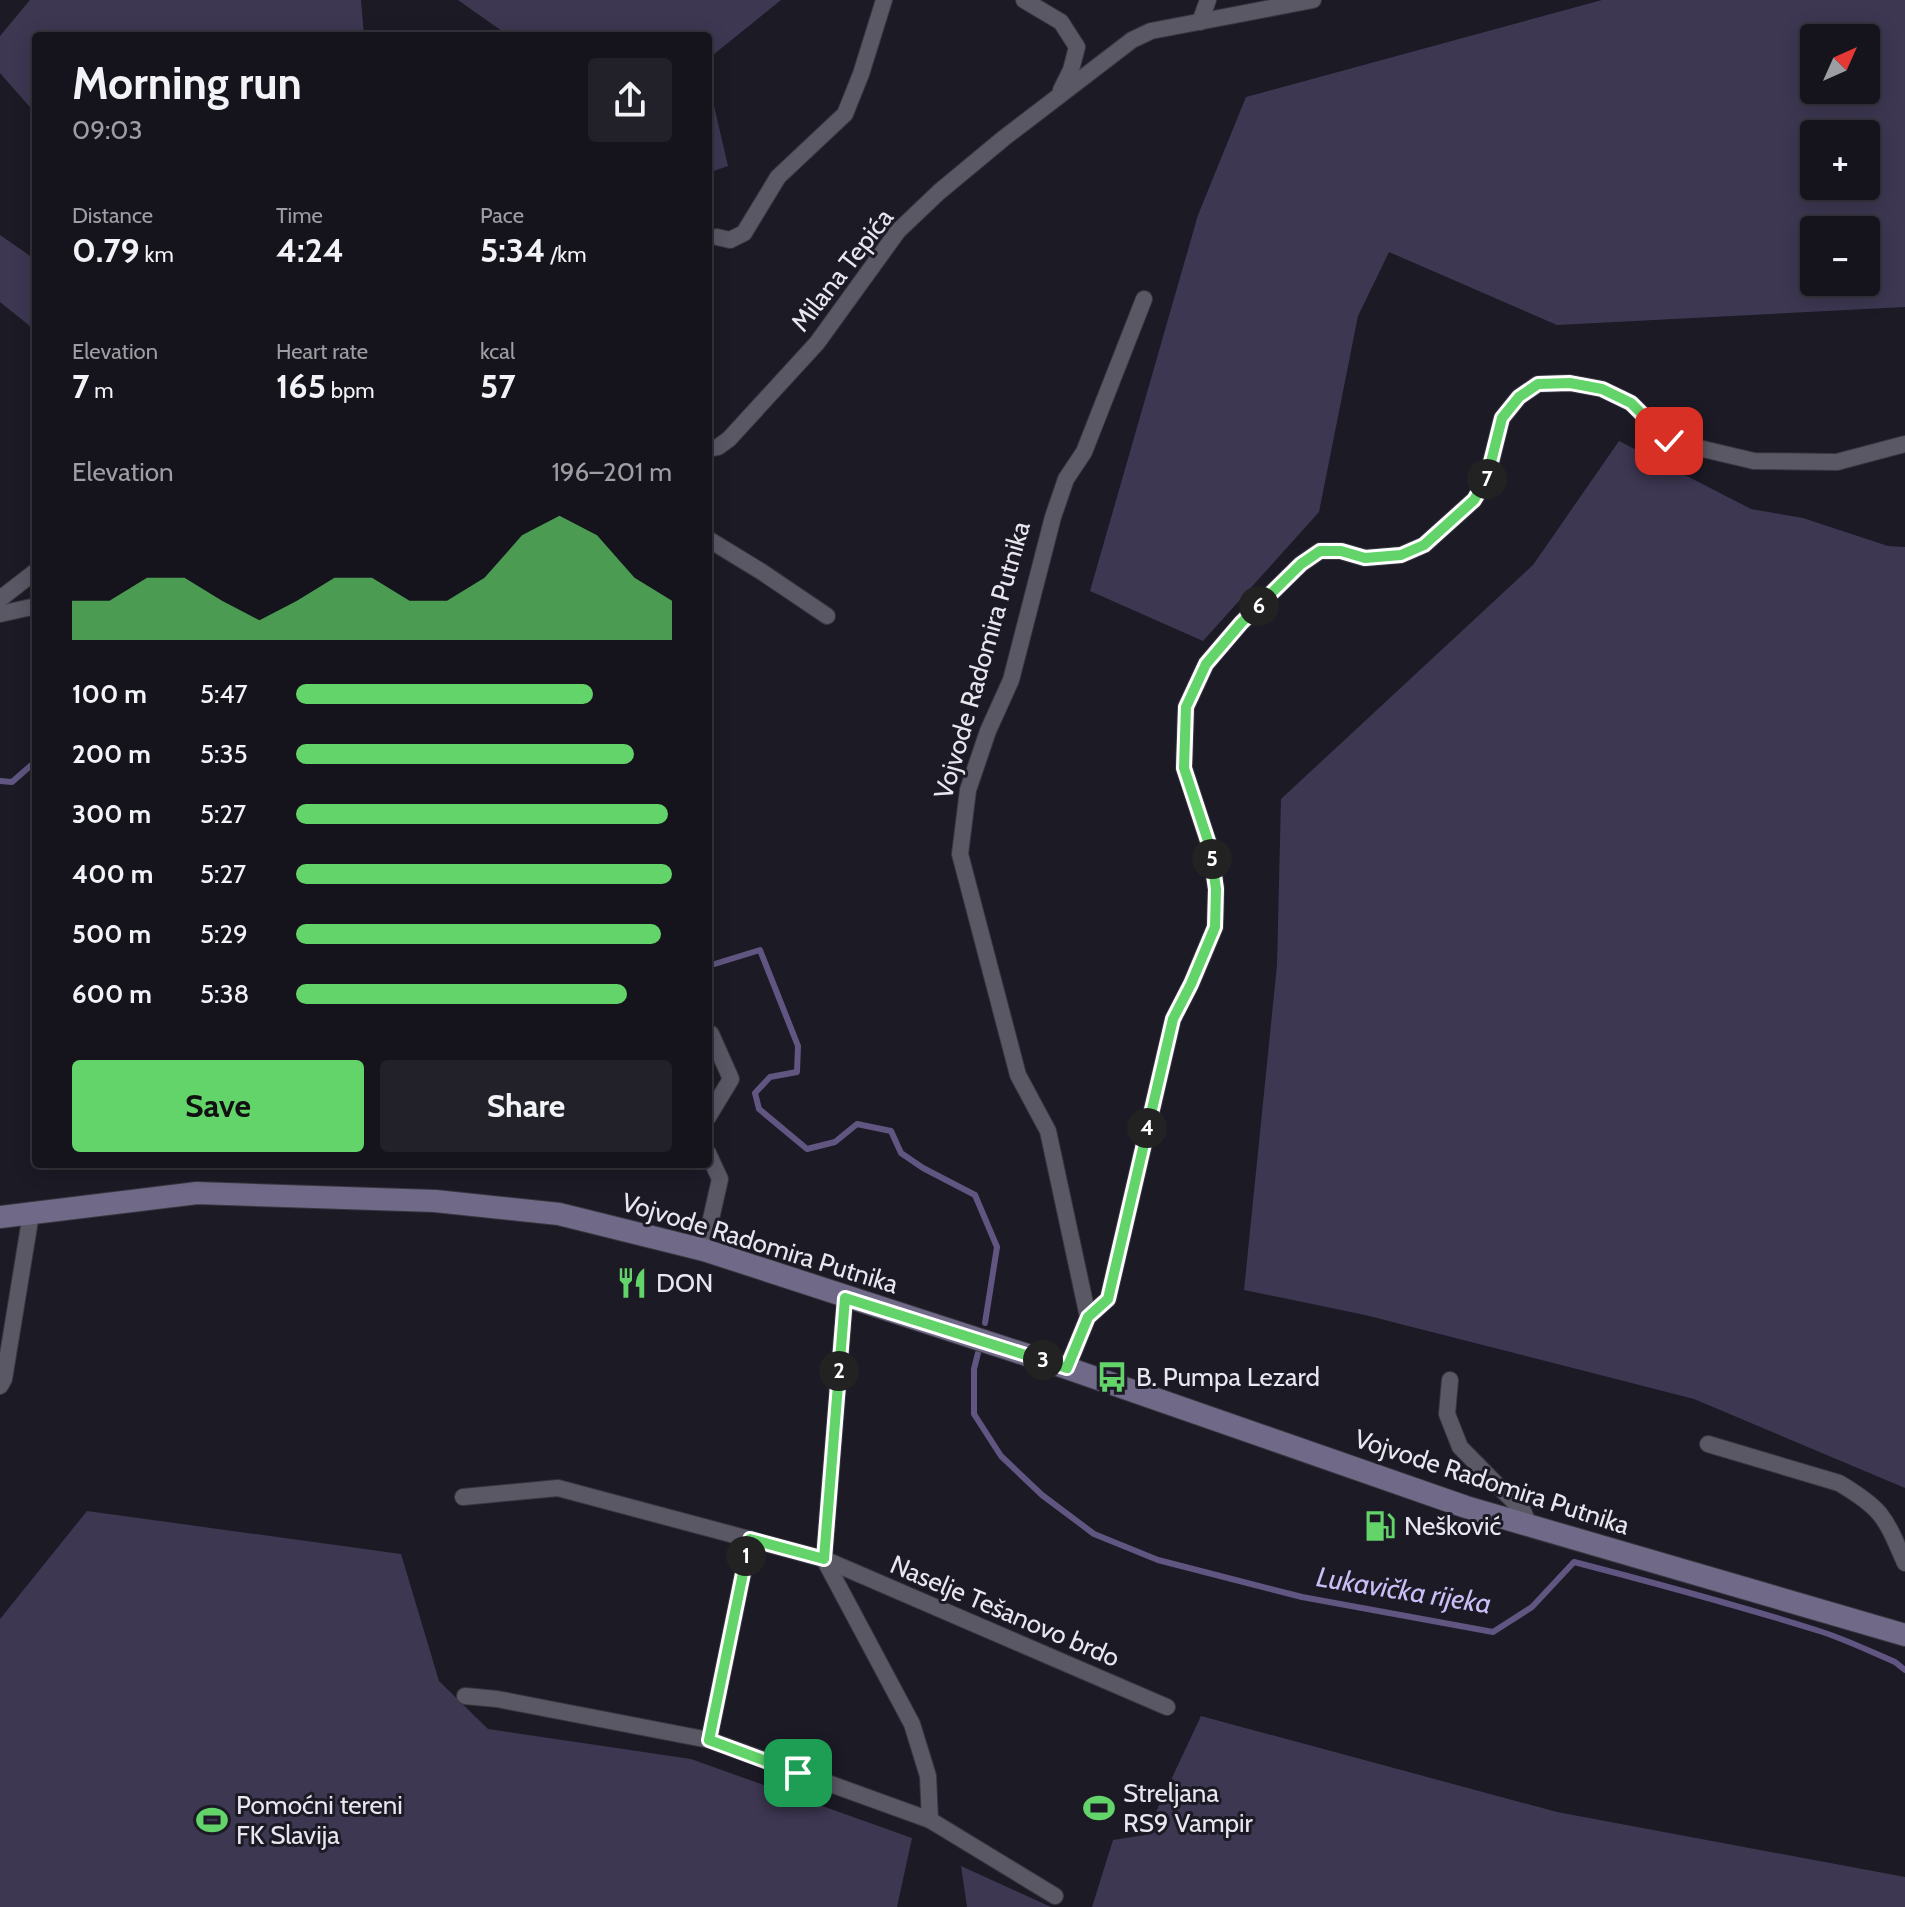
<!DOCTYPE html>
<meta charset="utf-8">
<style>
body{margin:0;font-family:Cabin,sans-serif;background:#222129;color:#f1f3f6;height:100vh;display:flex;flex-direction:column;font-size:30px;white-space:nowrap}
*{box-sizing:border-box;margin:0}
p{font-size:26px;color:#9d9ea3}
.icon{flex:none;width:44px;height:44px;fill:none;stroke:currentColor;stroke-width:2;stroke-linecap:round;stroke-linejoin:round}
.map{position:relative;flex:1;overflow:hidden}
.side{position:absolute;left:32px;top:32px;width:680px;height:1136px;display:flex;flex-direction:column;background:#15141c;border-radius:8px;box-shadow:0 4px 20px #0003,0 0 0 2px #34333b}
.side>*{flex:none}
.needle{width:52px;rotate:45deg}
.controls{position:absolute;left:1800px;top:24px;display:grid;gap:16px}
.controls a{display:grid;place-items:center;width:80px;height:80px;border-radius:8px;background:#15141c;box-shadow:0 4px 20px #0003,0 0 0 2px #34333b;font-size:40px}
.pin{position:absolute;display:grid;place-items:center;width:68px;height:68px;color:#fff;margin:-34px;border-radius:16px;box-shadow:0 4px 12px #0006}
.km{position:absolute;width:40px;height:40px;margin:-20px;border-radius:50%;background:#222;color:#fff;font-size:22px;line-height:40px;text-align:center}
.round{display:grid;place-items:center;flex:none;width:84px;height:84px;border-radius:8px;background:#222129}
.summary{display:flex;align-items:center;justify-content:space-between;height:136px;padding:0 40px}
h1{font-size:44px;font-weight:700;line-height:60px}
.stats{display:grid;grid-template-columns:repeat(3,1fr);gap:12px;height:136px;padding:8px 40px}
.stats div{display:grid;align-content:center}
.stats b{font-size:34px;font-weight:700}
.stats small{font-size:22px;font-weight:400}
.stats p{font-size:22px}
.chart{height:224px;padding:16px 40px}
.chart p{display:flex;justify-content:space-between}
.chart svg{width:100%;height:144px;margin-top:8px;fill:#62d469;opacity:.7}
.cta{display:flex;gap:16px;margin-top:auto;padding:16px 40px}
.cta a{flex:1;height:92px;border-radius:8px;background:#62d469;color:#111;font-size:32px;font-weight:700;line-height:92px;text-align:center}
.cta a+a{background:#222129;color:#f1f3f6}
ul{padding:0 40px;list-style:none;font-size:26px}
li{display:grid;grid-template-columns:128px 96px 1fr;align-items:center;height:60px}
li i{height:20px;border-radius:10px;background:#62d469}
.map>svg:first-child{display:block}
</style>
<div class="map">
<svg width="1905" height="1907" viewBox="0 0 1905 1907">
<rect width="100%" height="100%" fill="#1c1a25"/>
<g fill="#3d3752" fill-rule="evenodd">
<path d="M30 0H361L364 36H36V114L0 73V36Z"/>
<path d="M458 0H781L708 59V36H509Z"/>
<path d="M1602 0H1905V307L1557 325 1389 252 1358 316 1319 512 1203 641 1090 591 1198 215 1246 97ZM1814 38H1866V90H1814ZM1814 134H1866V186H1814ZM1814 230H1866V282H1814Z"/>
<path d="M708 80 728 166 708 173Z"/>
<path d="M0 235 36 260V331L0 302Z"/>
<path d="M1619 441 1751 509 1803 518 1888 546 1905 547V1488L1694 1399 1365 1315 1244 1290 1277 965 1281 799 1533 565Z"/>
<path d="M87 1511 401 1554 439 1681 488 1729 691 1759 912 1838 897 1907H0V1619Z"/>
<path d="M1201 1716 1557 1812 1905 1877V1907H1092L1113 1840 1145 1835Z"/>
<path d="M961 1866 1051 1907H967Z"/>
</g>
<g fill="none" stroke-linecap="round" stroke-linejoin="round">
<g stroke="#605681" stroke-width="6">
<path d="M0 781 12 782 36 761"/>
<path d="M708 966 760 950 798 1046 797 1072 770 1077 755 1093 759 1109 807 1149 835 1142 857 1124 891 1131 901 1153 923 1168 975 1195 997 1247 985 1323"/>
<path d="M978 1353 974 1369V1414L1001 1456 1042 1495 1094 1534 1158 1560 1302 1597 1493 1632 1532 1607 1574 1562C1655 1583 1736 1605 1816 1630 1843 1638 1869 1651 1895 1662L1905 1670"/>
</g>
<defs>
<g id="minor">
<path d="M1024 0 1061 22 1077 47 1071 70 1061 90"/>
<path d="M1200 22 1208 0"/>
<path d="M717 237 730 240 744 233 778 177 845 114 861 74 884 0"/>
<path d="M708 449 718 447 729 439 817 343 898 231 939 192 1004 138 1132 40 1151 31 1313 0"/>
<path d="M708 539 762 572 827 616"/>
<path d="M0 599 36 571"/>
<path d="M0 614 36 606"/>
<path d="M708 1117 731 1079 711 1034"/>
<path d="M704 1250 720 1179 708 1153"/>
<path d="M845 1298 824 1559 1167 1707"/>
<path d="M1088 1317 1108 1299 1173 1019 1191 984 1215 927 1216 889 1210 847 1184 768 1186 707 1206 664 1241 623 1301 564 1320 551H1341L1365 558 1401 555 1424 545 1474 500 1487 478 1502 418 1519 397 1538 384 1570 383 1602 389 1631 403 1669 441 1754 461 1837 462 1905 444"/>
<path d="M1067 1368 1088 1317 1048 1131 1018 1075 960 854 968 790 988 731 1011 680 1053 517 1066 479 1084 452 1144 299"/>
<path d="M1450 1380 1447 1414 1460 1447 1523 1511 1529 1525"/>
<path d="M0 1386 4 1379 31 1214"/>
<path d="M1708 1444 1839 1483C1883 1509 1885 1517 1905 1563"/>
<path d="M463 1497 558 1488 824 1559 912 1724 928 1776 930 1820 709 1740 497 1699 465 1696"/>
<path d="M709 1740 750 1539"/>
<path d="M930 1820 1055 1896"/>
</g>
<path id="secondary" d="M0 1217 197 1193 435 1201 559 1214 704 1250 1067 1368 1466 1507 1905 1635"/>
</defs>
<use href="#minor" stroke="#38363f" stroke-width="18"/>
<use href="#secondary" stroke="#38363f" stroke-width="24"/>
<use href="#minor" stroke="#5b5866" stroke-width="16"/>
<use href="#secondary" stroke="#706988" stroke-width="22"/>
</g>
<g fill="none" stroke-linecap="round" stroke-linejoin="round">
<defs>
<path id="route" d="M798 1773 709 1740 750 1539 824 1559 845 1298 1067 1368 1088 1317 1108 1299 1173 1019 1191 984 1215 927 1216 889 1210 847 1184 768 1186 707 1206 664 1241 623 1301 564 1320 551H1341L1365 558 1401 555 1424 545 1474 500 1487 478 1502 418 1519 397 1538 384 1570 383 1602 389 1631 403 1669 441"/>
</defs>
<use href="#route" stroke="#fff" stroke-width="16"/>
<use href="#route" stroke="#62d469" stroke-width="10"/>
</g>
<defs>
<symbol id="restaurant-bare" viewBox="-9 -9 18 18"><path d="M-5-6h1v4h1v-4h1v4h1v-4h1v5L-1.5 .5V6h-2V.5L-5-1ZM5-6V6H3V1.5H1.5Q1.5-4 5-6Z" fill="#62d469" stroke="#1c1a25" stroke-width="2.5" paint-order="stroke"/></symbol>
<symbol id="bus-bare" viewBox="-9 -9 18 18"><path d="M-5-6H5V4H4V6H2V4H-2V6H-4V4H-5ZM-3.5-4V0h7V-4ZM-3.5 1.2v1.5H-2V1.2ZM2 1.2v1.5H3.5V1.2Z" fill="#62d469" stroke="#1c1a25" stroke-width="2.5" paint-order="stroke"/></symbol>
<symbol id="fuel-bare" viewBox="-9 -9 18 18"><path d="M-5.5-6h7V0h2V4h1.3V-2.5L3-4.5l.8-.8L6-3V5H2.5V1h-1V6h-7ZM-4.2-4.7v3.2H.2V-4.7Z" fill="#62d469" stroke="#1c1a25" stroke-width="2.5" paint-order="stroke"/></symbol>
<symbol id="stadium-bare" viewBox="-9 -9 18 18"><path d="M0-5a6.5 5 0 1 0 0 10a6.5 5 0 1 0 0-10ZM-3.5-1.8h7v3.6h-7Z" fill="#62d469" stroke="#1c1a25" stroke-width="2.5" paint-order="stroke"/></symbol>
</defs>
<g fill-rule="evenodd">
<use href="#restaurant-bare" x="610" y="1261" width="44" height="44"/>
<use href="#bus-bare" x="1090" y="1355" width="44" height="44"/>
<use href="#fuel-bare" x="1358" y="1504" width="44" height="44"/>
<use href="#stadium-bare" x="1077" y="1786" width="44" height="44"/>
<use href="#stadium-bare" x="190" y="1798" width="44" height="44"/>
</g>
<g text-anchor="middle" stroke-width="6" stroke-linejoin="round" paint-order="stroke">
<g font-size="26" fill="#e8e6ee" stroke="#1c1a25">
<text transform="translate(842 270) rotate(-52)" y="9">Milana Tepića</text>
<text transform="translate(982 660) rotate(-74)" y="9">Vojvode Radomira Putnika</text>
<text transform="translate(760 1243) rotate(17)" y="9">Vojvode Radomira Putnika</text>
<text transform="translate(1492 1482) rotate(18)" y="9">Vojvode Radomira Putnika</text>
<text transform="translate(1005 1611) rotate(23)" y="9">Naselje Tešanovo brdo</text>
</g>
<g font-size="26" fill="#e8e6ee" stroke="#1c1a25" text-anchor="start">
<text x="656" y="1292">DON</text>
<text x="1136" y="1386">B. Pumpa Lezard</text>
<text x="1404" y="1535">Nešković</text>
<text x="1123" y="1802">Streljana<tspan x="1123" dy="30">RS9 Vampir</tspan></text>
<text x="236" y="1814">Pomoćni tereni<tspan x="236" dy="30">FK Slavija</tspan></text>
</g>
<g font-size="28" font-style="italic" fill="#cbbef7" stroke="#1c1a25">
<text transform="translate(1404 1590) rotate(9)" y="10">Lukavička rijeka</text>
</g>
</g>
</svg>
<div class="controls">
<a><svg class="needle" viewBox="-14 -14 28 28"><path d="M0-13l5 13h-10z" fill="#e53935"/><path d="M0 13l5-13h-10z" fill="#9d9ea3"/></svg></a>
<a>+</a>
<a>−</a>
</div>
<div class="pin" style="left:798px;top:1773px;background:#1e9e55"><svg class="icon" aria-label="arrive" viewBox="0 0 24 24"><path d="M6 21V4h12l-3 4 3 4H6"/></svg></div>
<div class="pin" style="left:1669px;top:441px;background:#d93025"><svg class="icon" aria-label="check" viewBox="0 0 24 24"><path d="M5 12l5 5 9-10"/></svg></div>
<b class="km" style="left:746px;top:1556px">1</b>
<b class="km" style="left:839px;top:1371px">2</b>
<b class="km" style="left:1043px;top:1360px">3</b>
<b class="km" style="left:1147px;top:1128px">4</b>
<b class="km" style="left:1212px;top:859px">5</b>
<b class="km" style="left:1259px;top:606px">6</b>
<b class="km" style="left:1487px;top:479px">7</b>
<section class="side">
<div class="summary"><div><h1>Morning run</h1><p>09:03</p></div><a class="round"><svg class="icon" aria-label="share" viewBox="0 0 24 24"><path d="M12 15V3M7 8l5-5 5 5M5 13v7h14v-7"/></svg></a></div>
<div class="stats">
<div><p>Distance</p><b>0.79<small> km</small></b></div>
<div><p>Time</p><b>4:24</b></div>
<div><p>Pace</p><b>5:34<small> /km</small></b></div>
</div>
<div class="stats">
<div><p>Elevation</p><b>7<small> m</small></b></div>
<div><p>Heart rate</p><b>165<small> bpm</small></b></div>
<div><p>kcal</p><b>57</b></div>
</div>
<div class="chart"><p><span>Elevation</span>196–201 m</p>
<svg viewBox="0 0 160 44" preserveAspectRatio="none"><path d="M0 44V32L10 32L20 25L30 25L40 32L50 38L60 32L70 25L80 25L90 32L100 32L110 25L120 12L130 6L140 12L150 25L160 32V44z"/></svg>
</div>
<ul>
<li><b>100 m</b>5:47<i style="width:79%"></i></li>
<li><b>200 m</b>5:35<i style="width:90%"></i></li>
<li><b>300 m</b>5:27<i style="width:99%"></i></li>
<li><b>400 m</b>5:27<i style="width:100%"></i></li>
<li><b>500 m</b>5:29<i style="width:97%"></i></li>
<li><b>600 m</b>5:38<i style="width:88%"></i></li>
</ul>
<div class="cta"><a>Save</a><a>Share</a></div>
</section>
</div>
